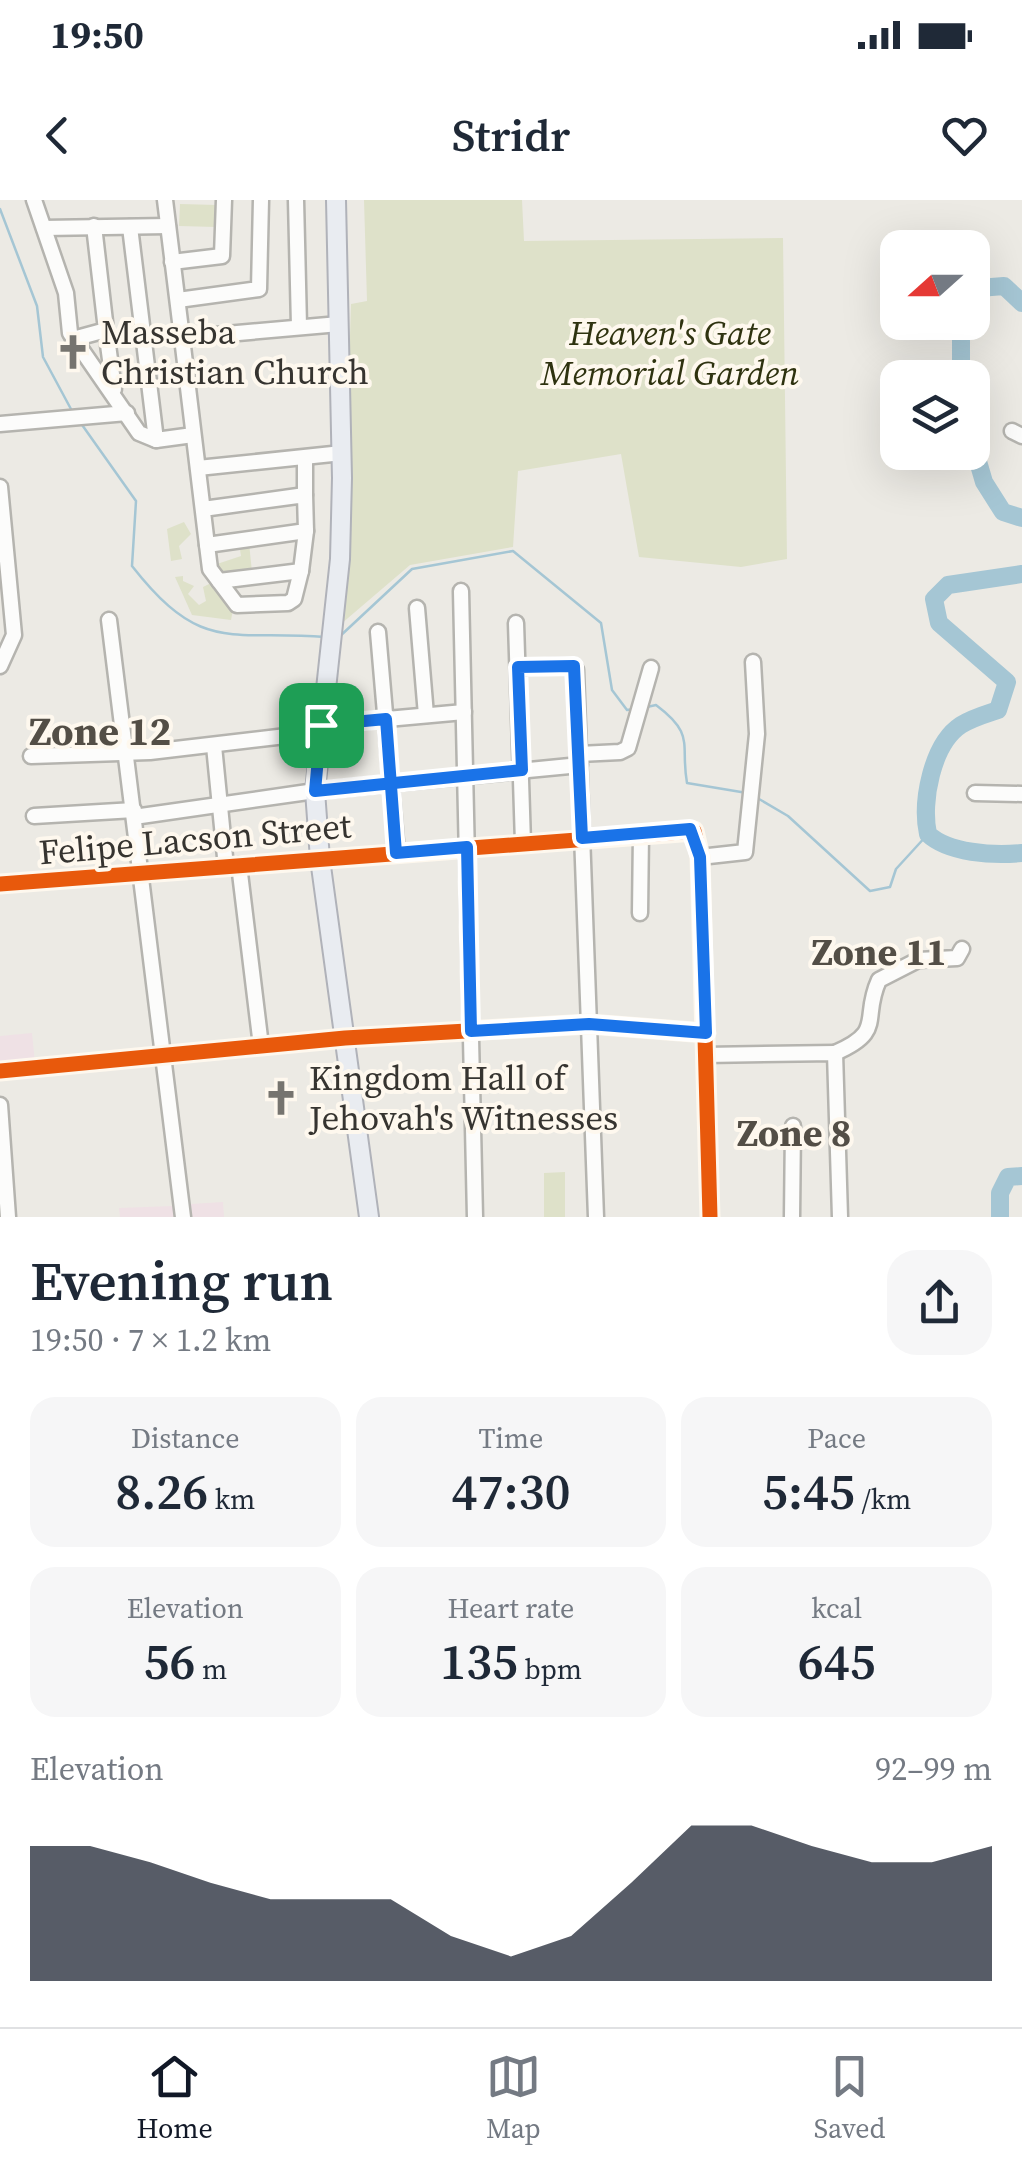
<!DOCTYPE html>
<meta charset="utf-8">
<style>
body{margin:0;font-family:"Source Serif 4",serif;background:#f6f6f7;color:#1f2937;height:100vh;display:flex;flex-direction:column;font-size:38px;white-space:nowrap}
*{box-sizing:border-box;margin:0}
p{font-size:32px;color:#747a83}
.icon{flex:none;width:55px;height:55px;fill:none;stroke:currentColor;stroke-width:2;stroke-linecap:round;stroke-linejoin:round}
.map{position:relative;height:1017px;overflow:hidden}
.details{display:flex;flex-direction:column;background:#fff;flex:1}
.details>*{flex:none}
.needle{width:65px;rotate:249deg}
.fabs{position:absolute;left:880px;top:30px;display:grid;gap:20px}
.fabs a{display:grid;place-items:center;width:110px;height:110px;border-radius:20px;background:#fff;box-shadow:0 10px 40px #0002;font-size:50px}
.pin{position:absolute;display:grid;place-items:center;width:85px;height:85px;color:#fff;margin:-42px;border-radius:20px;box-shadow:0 5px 15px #0006}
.round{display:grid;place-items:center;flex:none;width:105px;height:105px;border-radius:30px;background:#f6f6f7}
.summary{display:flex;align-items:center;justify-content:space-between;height:170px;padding:0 30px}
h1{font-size:55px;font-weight:600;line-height:75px}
.figures{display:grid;grid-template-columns:repeat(3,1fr);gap:15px;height:170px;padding:10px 30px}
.figures div{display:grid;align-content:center;border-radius:25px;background:#f6f6f7;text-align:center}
.figures b{font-size:50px;font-weight:600}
.figures small{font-size:28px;font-weight:400}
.figures p{font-size:28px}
.chart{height:280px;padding:20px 30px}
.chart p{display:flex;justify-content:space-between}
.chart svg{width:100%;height:180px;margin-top:10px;fill:#111827;opacity:.7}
.status{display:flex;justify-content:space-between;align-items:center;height:70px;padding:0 50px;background:#fff;direction:ltr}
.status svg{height:28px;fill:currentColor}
header{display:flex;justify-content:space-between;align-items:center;height:130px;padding:0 30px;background:#fff;font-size:45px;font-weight:600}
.dock{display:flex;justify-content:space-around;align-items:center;height:140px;border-top:2px solid #e0e1e3;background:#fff;font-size:28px;color:#747a83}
.dock a{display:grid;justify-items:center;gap:5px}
.dock .current{color:#111827}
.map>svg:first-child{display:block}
</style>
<div class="status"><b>19:50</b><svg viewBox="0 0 49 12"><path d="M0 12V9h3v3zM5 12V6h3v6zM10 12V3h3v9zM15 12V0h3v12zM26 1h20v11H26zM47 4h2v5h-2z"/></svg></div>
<header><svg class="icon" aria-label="back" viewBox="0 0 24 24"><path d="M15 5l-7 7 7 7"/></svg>Stridr<svg class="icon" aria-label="heart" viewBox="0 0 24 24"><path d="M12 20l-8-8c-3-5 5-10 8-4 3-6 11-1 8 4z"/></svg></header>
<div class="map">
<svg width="1022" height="1017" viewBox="0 0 1022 1017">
<rect width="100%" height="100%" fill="#eceae4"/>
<g fill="#efe1e5">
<path d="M32 833 35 863 0 866V836Z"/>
<path d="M223 1002 224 1017H192L191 1004Z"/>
<path d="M173 1006 174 1017H120L119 1008Z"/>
</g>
<g fill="#dee1c9">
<path d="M364 0H522L524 41 783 38 787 359 741 367 639 357 621 254 518 271 513 347 410 365 341 424 351 104 367 101Z"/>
<path d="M180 4 217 5 216 27 179 26Z"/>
<path d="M184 322 191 334 179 346 182 359 171 361 167 329Z"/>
<path d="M239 343H249L252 372 225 376 214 365 241 356Z"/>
<path d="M183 376V381L194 386 188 394 199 405 206 401 203 387 213 382 215 391 222 393 233 409 231 420 192 415 175 377Z"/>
<path d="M565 972V1017H544V973Z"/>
</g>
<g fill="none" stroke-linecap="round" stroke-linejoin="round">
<g stroke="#a5c6d4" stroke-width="2.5">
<path d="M0 9 37 106 43 157 72 211"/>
<path d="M80 222 136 301 132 366C201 454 228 430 325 437"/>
<path d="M338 438 412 369 513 351 601 423 612 490 627 510 634 509"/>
<path d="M647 507 656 505C696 535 680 544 687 583L747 593"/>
<path d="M754 596 788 616 870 691 890 687 896 669 928 634"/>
</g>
<g stroke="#a5c6d4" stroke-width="18">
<path d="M972 100 979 88 1004 86 1022 103"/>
<path d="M961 178V122"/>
<path d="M972 241 984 282 1003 312 1022 318"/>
<path d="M1022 374 948 385 934 399 939 423 1007 482 998 510C986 514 972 518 961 525 932 544 921 602 928 634 948 653 993 656 1022 653"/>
<path d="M1000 1017V993L1008 977 1022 976"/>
</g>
<defs>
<g id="minor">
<path d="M34 0 66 93 70 133 139 233 156 240"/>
<path d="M165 0 182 138"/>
<path d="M296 0 299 126"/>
<path d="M130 27 156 240 193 235"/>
<path d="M44 28 168 26"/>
<path d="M172 62 222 56 224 0"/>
<path d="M178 100 259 89 261 0"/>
<path d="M106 130 114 189"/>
<path d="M73 139 106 130 94 26"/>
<path d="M0 224 127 213"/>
<path d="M1012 231 1022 236"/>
<path d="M305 258V295"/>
<path d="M198 268 342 253"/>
<path d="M0 287 14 435 0 466"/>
<path d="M203 309 305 295 306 331 207 345C199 276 190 207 182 138L339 124"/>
<path d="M207 345 210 369 219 381 301 371 306 331"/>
<path d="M219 381 237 405 288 403 294 399 301 371"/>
<path d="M461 391 475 1017"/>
<path d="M417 408 426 515"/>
<path d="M109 420 183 1017"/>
<path d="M516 423 523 643"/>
<path d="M378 432 397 653"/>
<path d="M518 467 571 466 576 470 596 1017"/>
<path d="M321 525 464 512"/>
<path d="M214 546 226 667"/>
<path d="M579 554 620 552 628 548 651 468"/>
<path d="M31 556 150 552 320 532"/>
<path d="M975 593 1022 594"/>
<path d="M34 616 134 610"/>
<path d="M134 617 315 591 580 565"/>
<path d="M700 657 745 652 757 534 753 462"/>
<path d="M239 665 261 846"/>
<path d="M0 684 694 631 700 657 710 1017"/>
<path d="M640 713 641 633"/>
<path d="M835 853C886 831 861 819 879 780L918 760 957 758 962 749"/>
<path d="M705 855 835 853 840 1017"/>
<path d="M0 871 345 838 589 824 706 833"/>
<path d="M0 905 8 1017"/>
<path d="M792 1017 793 926"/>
</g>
<path id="major" d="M336 0 342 278 340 359 315 591 320 659 369 1017"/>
</defs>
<use href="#minor" stroke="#b5b4af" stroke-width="19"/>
<use href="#major" stroke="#b0b2b9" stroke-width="22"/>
<use href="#minor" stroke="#fcfcfb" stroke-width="14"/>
<use href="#major" stroke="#e9ecf1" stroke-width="18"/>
<defs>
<g id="cycleway">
<path d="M0 684 694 631 700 657 710 1017"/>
<path d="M0 871 345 838 589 824 706 833"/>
</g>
</defs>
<use href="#cycleway" stroke="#fef8ee" stroke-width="21"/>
<use href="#cycleway" stroke="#e8590c" stroke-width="15"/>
</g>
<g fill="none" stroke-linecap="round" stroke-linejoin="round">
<defs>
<path id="route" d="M321 525 386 519 396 653 467 647 471 831 589 824 706 833 700 657 690 629 582 638 574 466 518 467 522 570 315 591 321 525"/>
</defs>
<use href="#route" stroke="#fff" stroke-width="20"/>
<use href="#route" stroke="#1a73e8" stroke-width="12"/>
</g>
<defs>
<symbol id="church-bare" viewBox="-9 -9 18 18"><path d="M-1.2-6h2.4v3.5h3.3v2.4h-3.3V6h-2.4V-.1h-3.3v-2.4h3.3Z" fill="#76746f" stroke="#fef8ee" stroke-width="2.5" paint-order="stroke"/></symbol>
</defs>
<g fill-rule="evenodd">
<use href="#church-bare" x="48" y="127" width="50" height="50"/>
<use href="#church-bare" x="256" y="873" width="50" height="50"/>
</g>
<g text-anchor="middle" stroke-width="8" stroke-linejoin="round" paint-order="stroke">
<g font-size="35" fill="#363430" stroke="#fef8ee" text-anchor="start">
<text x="101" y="144">Masseba<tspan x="101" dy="40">Christian Church</tspan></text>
<text x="309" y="890">Kingdom Hall of<tspan x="309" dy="40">Jehovah's Witnesses</tspan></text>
</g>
<g font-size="35" font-style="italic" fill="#2e320f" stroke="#fef8ee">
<text x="670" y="145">Heaven's Gate<tspan x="670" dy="40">Memorial Garden</tspan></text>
</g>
<g font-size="35" fill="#363430" stroke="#fef8ee">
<text transform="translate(195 639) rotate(-5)" y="12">Felipe Lacson Street</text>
</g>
<g font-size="38" font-weight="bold" fill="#534e46" stroke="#fef8ee">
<text x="879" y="765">Zone 11</text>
<text x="794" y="946">Zone 8</text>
</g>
<g font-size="40" font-weight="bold" fill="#534e46" stroke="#fef8ee">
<text x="100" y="545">Zone 12</text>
</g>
</g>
</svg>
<div class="fabs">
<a><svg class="needle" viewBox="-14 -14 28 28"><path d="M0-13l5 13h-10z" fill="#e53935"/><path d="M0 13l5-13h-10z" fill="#747a83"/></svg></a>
<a><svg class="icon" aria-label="layers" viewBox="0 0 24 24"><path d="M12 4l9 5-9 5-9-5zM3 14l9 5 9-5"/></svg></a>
</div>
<div class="pin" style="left:321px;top:525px;background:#1e9e55"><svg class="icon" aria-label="arrive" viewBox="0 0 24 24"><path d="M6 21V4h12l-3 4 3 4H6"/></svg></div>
</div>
<section class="details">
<div class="summary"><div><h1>Evening run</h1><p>19:50 · 7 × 1.2 km</p></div><a class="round"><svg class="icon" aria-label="share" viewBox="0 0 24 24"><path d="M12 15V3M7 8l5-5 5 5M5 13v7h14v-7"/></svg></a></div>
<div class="figures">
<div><p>Distance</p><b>8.26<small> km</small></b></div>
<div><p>Time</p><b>47:30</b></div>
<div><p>Pace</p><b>5:45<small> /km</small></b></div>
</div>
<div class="figures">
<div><p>Elevation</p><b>56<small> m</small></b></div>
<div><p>Heart rate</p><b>135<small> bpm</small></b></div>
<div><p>kcal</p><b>645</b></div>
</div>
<div class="chart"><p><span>Elevation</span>92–99 m</p>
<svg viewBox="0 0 160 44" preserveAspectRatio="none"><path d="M0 44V11L10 11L20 15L30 20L40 24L50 24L60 24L70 33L80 38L90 33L100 20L110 6L120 6L130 11L140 15L150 15L160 11V44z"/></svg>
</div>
</section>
<nav class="dock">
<a class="current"><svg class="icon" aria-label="home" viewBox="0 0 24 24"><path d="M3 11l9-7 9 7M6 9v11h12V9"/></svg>Home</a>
<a><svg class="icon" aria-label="map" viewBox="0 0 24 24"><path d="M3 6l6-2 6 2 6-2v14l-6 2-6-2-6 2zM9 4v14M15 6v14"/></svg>Map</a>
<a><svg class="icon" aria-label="saved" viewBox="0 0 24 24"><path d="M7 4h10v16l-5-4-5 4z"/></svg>Saved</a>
</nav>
